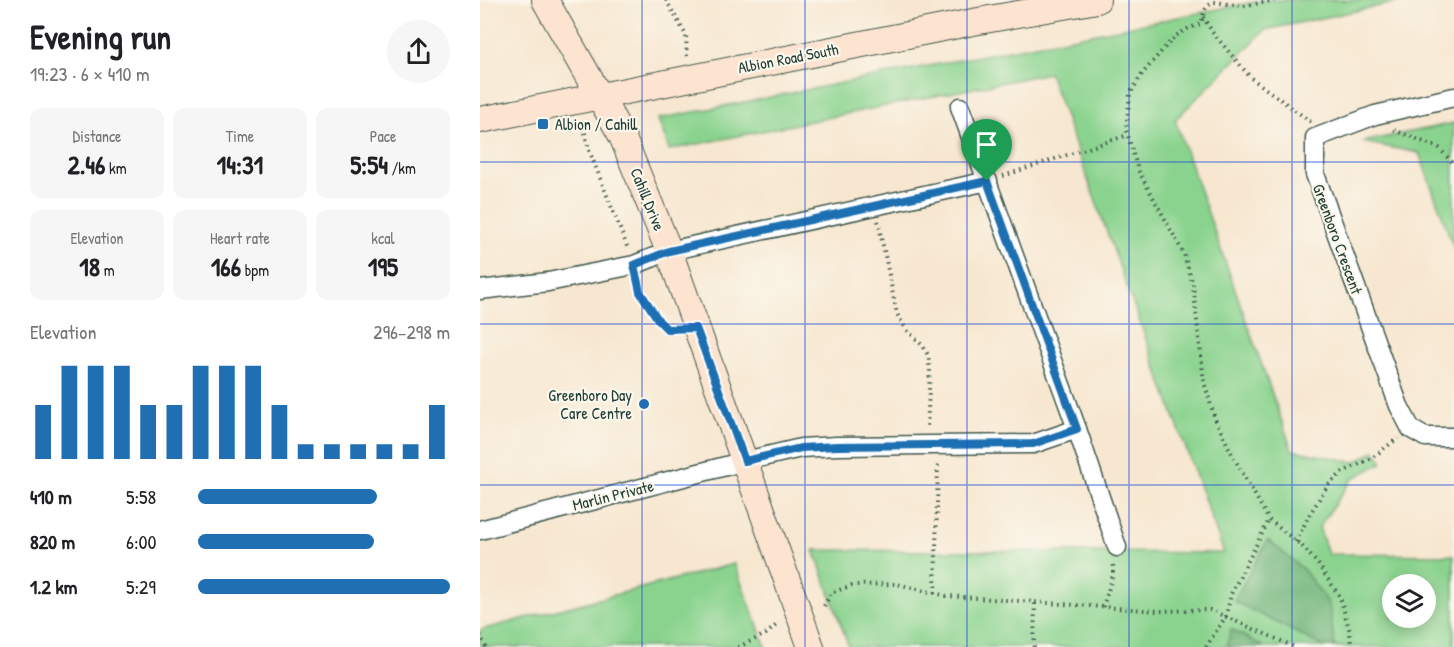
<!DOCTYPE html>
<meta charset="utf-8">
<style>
body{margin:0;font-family:"Patrick Hand",sans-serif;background:#f6f6f6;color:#202124;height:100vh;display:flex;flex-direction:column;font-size:22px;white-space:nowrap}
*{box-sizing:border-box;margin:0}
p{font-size:20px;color:#757577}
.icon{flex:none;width:33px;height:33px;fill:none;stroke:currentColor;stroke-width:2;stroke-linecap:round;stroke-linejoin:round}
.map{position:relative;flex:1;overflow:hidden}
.details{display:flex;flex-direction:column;background:#fff;width:480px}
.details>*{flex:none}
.buttons{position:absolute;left:902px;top:574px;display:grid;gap:12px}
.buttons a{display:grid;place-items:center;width:54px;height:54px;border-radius:50%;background:#fff;box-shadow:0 3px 15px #0003;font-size:30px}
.pin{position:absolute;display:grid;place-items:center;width:51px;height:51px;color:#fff;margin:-62px -26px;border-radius:50% 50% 50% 0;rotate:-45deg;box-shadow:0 0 6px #0007}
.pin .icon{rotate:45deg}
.round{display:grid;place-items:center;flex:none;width:63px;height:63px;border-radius:32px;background:#f6f6f6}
.head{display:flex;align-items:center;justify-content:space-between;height:102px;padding:0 30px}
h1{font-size:33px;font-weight:700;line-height:45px}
.figures{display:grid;grid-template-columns:repeat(3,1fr);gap:9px;height:102px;padding:6px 30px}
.figures div{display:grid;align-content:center;border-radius:12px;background:#f6f6f6;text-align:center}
.figures b{font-size:26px;font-weight:700}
.figures small{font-size:16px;font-weight:400}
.figures p{font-size:16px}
.chart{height:168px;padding:12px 30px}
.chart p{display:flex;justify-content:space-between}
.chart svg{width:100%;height:108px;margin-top:6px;stroke:#1f6fb2;stroke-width:6}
ul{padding:0 30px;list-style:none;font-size:20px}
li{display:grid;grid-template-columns:96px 72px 1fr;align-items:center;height:45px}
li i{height:15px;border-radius:8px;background:#1f6fb2}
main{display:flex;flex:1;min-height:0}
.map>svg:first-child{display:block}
</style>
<main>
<section class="details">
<div class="head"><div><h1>Evening run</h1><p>19:23 · 6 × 410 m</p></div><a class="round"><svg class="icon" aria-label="share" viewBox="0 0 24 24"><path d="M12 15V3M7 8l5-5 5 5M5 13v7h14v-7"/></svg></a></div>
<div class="figures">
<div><p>Distance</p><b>2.46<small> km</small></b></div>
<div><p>Time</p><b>14:31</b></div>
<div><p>Pace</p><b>5:54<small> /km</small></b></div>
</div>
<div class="figures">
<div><p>Elevation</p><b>18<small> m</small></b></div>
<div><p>Heart rate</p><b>166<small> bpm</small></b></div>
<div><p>kcal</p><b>195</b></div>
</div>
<div class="chart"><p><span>Elevation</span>296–298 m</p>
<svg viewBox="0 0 160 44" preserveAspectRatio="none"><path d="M5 44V22M15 44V6M25 44V6M35 44V6M45 44V22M55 44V22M65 44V6M75 44V6M85 44V6M95 44V22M105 44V38M115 44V38M125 44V38M135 44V38M145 44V38M155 44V22"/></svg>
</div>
<ul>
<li><b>410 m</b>5:58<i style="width:71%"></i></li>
<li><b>820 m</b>6:00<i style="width:70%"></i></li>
<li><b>1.2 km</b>5:29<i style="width:100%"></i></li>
</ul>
</section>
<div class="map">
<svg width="974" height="647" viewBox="0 0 974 647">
<rect width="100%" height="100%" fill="#fbf7ec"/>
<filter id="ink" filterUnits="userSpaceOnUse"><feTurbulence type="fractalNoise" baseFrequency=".0167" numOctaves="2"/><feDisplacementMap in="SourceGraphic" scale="12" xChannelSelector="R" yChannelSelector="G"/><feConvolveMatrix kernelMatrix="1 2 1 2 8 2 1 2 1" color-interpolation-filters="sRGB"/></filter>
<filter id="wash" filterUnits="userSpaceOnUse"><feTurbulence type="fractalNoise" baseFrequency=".008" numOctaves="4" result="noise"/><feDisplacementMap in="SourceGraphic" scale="24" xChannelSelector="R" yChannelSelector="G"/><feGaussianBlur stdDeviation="1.35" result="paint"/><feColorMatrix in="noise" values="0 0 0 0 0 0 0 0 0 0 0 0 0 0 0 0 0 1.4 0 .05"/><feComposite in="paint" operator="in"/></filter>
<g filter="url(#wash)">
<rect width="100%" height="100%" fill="#f7e7d0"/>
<g fill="#8ad38e" stroke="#548861" stroke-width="1.5" fill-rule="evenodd">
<path d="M785 0H928L785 30 695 120 812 450 875 462 895 451 903 462 872 479 839 527 848 554 974 555V647H369L334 550 744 553 569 73 189 150 178 119ZM912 585H945V618H912Z"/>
<path d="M974 123V248L939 153 882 142Z"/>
<path d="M254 564 286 647H0V630Z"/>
</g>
<g fill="#6fb579" stroke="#477956" stroke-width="1.5">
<path d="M788 540 824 570 849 604 855 647H844L754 601Z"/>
<path d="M751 629 784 647H751L747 644Z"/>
</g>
</g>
<g filter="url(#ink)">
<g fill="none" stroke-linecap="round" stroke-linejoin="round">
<defs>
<g id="street">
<path d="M974 97 895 115 835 138V174L919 406 931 429 945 437H974"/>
<path d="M480 107 597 429 637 547"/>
<path d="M0 290 68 282 154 265 189 251 508 181"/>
<path d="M0 530 265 461 321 448 357 446 553 444 597 429"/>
</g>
<g id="secondary">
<path d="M65 0 142 136 189 251 331 647"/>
<path d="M0 120 493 22 617 0"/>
</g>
</defs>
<use href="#street" stroke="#3f564b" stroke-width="21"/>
<use href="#secondary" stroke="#3f564b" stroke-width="28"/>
<g stroke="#3f564b" stroke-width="4" stroke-dasharray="1.5 4.5" stroke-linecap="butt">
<path d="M186 0 206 35 207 57"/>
<path d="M795 0 764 6 734 2C722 9 725 12 721 24L709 28 694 37 662 74 650 94 646 129 658 170 704 254 713 285 724 382 735 419 753 456 789 520 821 545 838 564 860 597 870 632 871 647"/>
<path d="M723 17 733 33 771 78 831 122"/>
<path d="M102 121 109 150 148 249"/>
<path d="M914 130 959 148 974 164"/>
<path d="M523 176 648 135"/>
<path d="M398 221 417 314 426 329 443 346 448 355 450 370 447 429"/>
<path d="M158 282C161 300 175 316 187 329H195"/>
<path d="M816 542 828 517 848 485 863 472 892 458 918 438"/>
<path d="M455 593 458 462"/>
<path d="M344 606 351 593 373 585 417 584 467 596 555 602 678 611 730 610 815 647"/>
<path d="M623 607 633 575V562"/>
<path d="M0 635 6 647"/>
<path d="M258 647 286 634 299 623"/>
<path d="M554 647 555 602"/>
<path d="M726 647 746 616 751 594 789 520"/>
</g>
<use href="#street" stroke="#fff" stroke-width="18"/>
<use href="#secondary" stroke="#fde4d0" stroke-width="26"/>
</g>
</g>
<g fill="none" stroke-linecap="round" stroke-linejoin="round" filter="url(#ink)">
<defs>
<path id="route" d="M507 181 597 429 553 444 357 446 321 448 265 461 216 328 187 329 179 321 160 292 154 265 189 251Z"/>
</defs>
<use href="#route" stroke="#fff" stroke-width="12"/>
<use href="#route" stroke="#1f6fb2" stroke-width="8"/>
</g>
<path fill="none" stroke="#1d4ed8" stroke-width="1.5" stroke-opacity="0.55" d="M162 0V647M325 0V647M487 0V647M649 0V647M812 0V647M0 162H974M0 324H974M0 485H974"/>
<g fill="#1f6fb2" stroke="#fbf7ec" stroke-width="2">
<rect x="57" y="118" width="12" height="12" rx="3"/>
<circle cx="164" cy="404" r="6"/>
</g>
<g text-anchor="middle" stroke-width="4.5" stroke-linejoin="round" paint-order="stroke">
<g font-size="16" fill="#1f3d34" stroke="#fbf7ec">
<text transform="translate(308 58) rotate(-11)" y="6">Albion Road South</text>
<text transform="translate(168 199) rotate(68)" y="6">Cahill Drive</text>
<text transform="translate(858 239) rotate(70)" y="6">Greenboro Crescent</text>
<text transform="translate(133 495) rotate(-14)" y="6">Marlin Private</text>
</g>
<g font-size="16" fill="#1f3d34" stroke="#fbf7ec" text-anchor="start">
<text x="75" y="130">Albion / Cahill</text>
<text x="152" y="401" text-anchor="end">Greenboro Day<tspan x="152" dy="18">Care Centre</tspan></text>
</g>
</g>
</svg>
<div class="buttons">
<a><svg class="icon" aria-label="layers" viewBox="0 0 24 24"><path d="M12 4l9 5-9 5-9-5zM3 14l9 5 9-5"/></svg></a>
</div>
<div class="pin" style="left:507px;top:181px;background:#1e9e55"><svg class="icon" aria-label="arrive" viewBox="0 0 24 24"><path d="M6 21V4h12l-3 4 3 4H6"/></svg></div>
</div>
</main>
